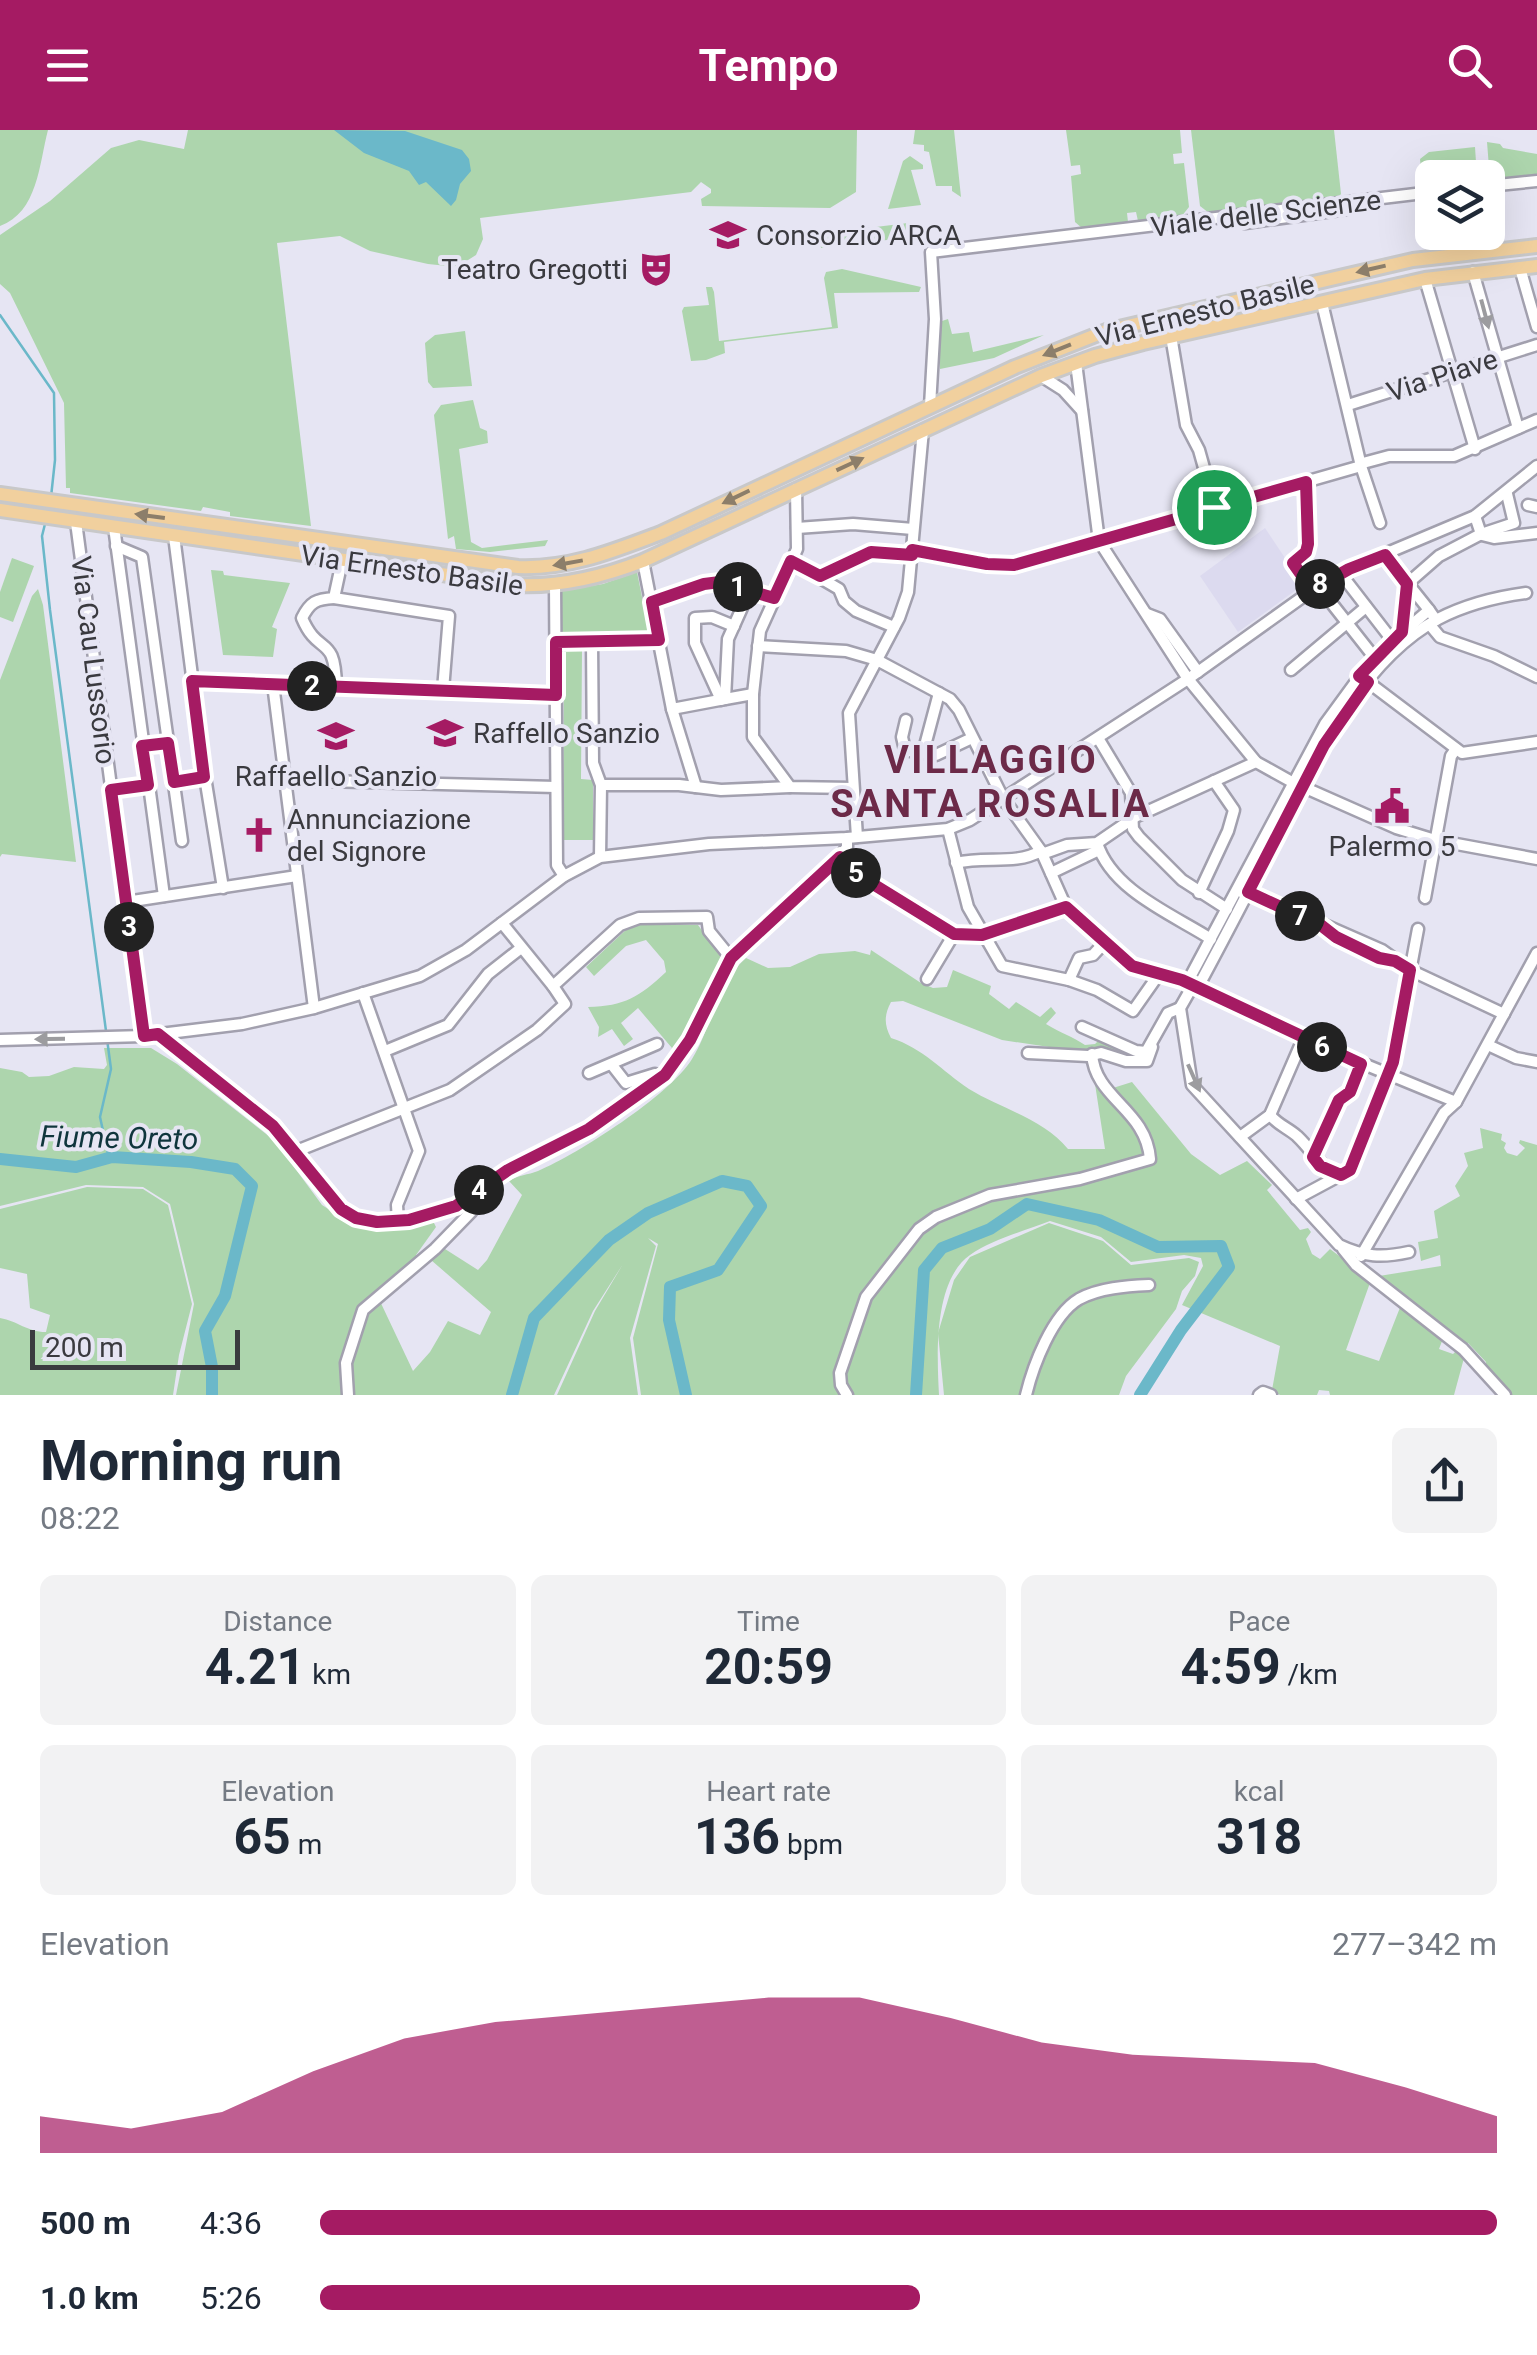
<!DOCTYPE html>
<meta charset="utf-8">
<style>
body{margin:0;font-family:Roboto,sans-serif;background:#f2f2f3;color:#1f2937;height:100vh;display:flex;flex-direction:column;font-size:38px;white-space:nowrap}
*{box-sizing:border-box;margin:0}
p{font-size:32px;color:#747a83}
.icon{flex:none;width:55px;height:55px;fill:none;stroke:currentColor;stroke-width:2;stroke-linecap:round;stroke-linejoin:round}
.map{position:relative;height:1265px;overflow:hidden}
.drawer{display:flex;flex-direction:column;background:#fff;flex:1}
.drawer>*{flex:none}
.fabs{position:absolute;left:1415px;top:30px;display:grid;gap:20px}
.fabs a{display:grid;place-items:center;width:90px;height:90px;border-radius:15px;background:#fff;box-shadow:0 10px 40px #0002;font-size:50px}
.scale{position:absolute;left:30px;bottom:25px;width:210px;box-sizing:border-box;padding-left:10px;border:5px solid #3a3a3f;border-top:0;font-size:28px;line-height:35px;white-space:nowrap;color:#3a3a3f;-webkit-text-stroke:8px #e6e5f3;paint-order:stroke}
.pin{position:absolute;display:grid;place-items:center;width:85px;height:85px;color:#fff;margin:-42px;border:5px solid #fff;border-radius:50%;box-shadow:0 2px 10px #0007}
.km{position:absolute;width:50px;height:50px;margin:-25px;border-radius:50%;background:#222;color:#fff;font-size:28px;line-height:50px;text-align:center}
.round{display:grid;place-items:center;flex:none;width:105px;height:105px;border-radius:15px;background:#f2f2f3}
.head{display:flex;align-items:center;justify-content:space-between;height:170px;padding:0 40px}
h1{font-size:55px;font-weight:700;line-height:75px}
.figures{display:grid;grid-template-columns:repeat(3,1fr);gap:15px;height:170px;padding:10px 40px}
.figures div{display:grid;align-content:center;border-radius:15px;background:#f2f2f3;text-align:center}
.figures b{font-size:50px;font-weight:700}
.figures small{font-size:28px;font-weight:400}
.figures p{font-size:28px}
.chart{height:280px;padding:20px 40px}
.chart p{display:flex;justify-content:space-between}
.chart svg{width:100%;height:180px;margin-top:10px;fill:#a51b63;opacity:.7}
ul{padding:0 40px;list-style:none;font-size:32px}
li{display:grid;grid-template-columns:160px 120px 1fr;align-items:center;height:75px}
li i{height:25px;border-radius:12px;background:#a51b63}
header{display:flex;justify-content:space-between;align-items:center;height:130px;padding:0 40px;background:#a51b63;color:#fff;font-size:45px;font-weight:700}
.map>svg:first-child{display:block}
</style>
<header><svg class="icon" aria-label="menu" viewBox="0 0 24 24"><path d="M4 6h16M4 12h16M4 18h16"/></svg>Tempo<svg class="icon" aria-label="search" viewBox="0 0 24 24"><circle cx="10" cy="10" r="6"/><path d="M15 15l6 6"/></svg></header>
<div class="map">
<svg width="1537" height="1265" viewBox="0 0 1537 1265">
<rect width="100%" height="100%" fill="#e6e5f3"/>
<path fill="#dcdaef" d="M1265 398 1303 455 1238 502 1200 446Z"/>
<g fill="#add5ad">
<path d="M0 0H48C39 34 38 82 0 96Z"/>
<path d="M188 0H857L856 62 830 78 702 76 701 69 711 63V59L701 52 691 62 480 88 483 109 476 125 457 137 428 134 370 121 340 106 277 113 311 396 230 386V382L203 377 201 381 70 363V358H66L64 273 10 163 0 154V105L50 71 111 18 139 10 184 19Z"/>
<path d="M915 0H954L961 67 952 61V56H936L929 22 924 21V15L913 14Z"/>
<path d="M1066 0H1180L1182 23 1173 24 1174 34 1184 33 1189 77 1181 87 1138 91 1136 82 1127 83 1128 92 1082 98 1075 92 1071 46 1081 44 1080 35 1071 36Z"/>
<path d="M1191 0H1334L1341 64 1337 69 1209 83 1200 76Z"/>
<path d="M1487 12 1500 14 1503 18 1537 24V46L1490 50Z"/>
<path d="M1475 17 1477 47 1432 48V57L1423 58 1420 29 1429 22Z"/>
<path d="M910 26 923 35V39L911 40 921 75 888 79 903 31Z"/>
<path d="M908 93 928 105 821 118 819 104Z"/>
<path d="M842 139 921 157 919 162 834 163 838 198 724 212 725 223 706 230 691 231 682 181 684 177 709 175 706 157H712L714 162 719 211 832 197 824 148 826 142Z"/>
<path d="M948 189 952 204 969 202 973 222 1044 205 994 228 940 239 939 192Z"/>
<path d="M465 201 472 256 433 258 428 252 425 213 435 205Z"/>
<path d="M473 270 480 298 487 301 488 313 459 319 471 412 482 418 548 410 545 416 490 422 456 419 454 406 448 409 434 285 441 275Z"/>
<path d="M12 428 34 436 13 492 0 487V462Z"/>
<path d="M211 440 223 441 224 445 290 453 272 497 277 499 273 527 223 525Z"/>
<path d="M637 442 650 507 562 508 560 461 603 454Z"/>
<path d="M38 459 43 475 76 732 2 724 0 727V550L32 466Z"/>
<path d="M564 520H582L581 649 593 650V710H563Z"/>
<path d="M642 794 698 795 722 828 683 916 667 934 672 918 638 878 621 893 633 909 624 916 612 899 598 907 599 897 588 877C625 876 639 867 666 842L664 831 646 810 626 816 594 846 586 837 629 797Z"/>
<path d="M871 820 921 853 933 858 947 857 953 840 991 856 989 864 1009 879 1016 872 1040 887 1051 877 1056 883 1046 894C1060 903 1072 906 1085 915L1095 914 1101 908 1126 924 1127 928 1098 919 1082 922 1002 910 903 871 891 872C884 885 884 895 891 908 923 918 942 941 969 959 1002 979 1043 989 1068 1019H1105L1095 954 1113 958 1132 952 1191 1024 1220 1045 1247 1031 1272 1055 1267 1060 1300 1100 1308 1098 1311 1102 1306 1109 1312 1124 1320 1129 1330 1119 1371 1150 1346 1220 1379 1231 1401 1175 1444 1206 1439 1219 1453 1224 1458 1219 1464 1228 1454 1265H1330L1329 1261 1319 1260 1317 1265H1280L1272 1260 1280 1216 1182 1175 1203 1136 1201 1128 1184 1125 1131 1132 1101 1107 1050 1091C1025 1101 992 1109 970 1125 933 1151 937 1226 939 1265H641L633 1208 658 1114 648 1108 656 1116 630 1208 638 1265H557L595 1181 623 1134 593 1181 554 1265H176L194 1174 170 1074 143 1057 86 1055 0 1076V938L22 942 29 947 49 946 74 937 104 939 107 935 104 918H151L177 934 275 1011 322 1075 355 1096 378 1101 433 1091 436 1097 416 1125 417 1132 378 1167 413 1241 430 1222 448 1191 480 1205 491 1182 431 1130 445 1119 478 1140 487 1130 522 1065 509 1051C518 1045 528 1045 538 1041 578 1024 670 965 692 929 713 895 715 855 746 828L768 838 790 837 819 824 855 821 870 825Z"/>
<path d="M1480 998 1502 1004 1501 1010 1506 1013 1504 1018 1507 1023 1517 1026 1525 1018 1519 1013 1520 1010 1537 1015V1265H1510L1486 1240V1232L1468 1213 1464 1216 1379 1146 1441 1136 1440 1125 1421 1131 1418 1112 1438 1108 1434 1081 1460 1066 1455 1056 1468 1036 1464 1023 1483 1018Z"/>
<path d="M87 1057 143 1059 168 1075 192 1174 179 1225 173 1265H0V1188C18 1191 27 1202 46 1202L50 1185 30 1178 27 1144 0 1138V1079Z"/>
<path d="M1049 1093 1103 1111 1131 1135 1189 1128 1199 1132 1195 1146 1182 1161 1176 1179 1126 1246 1119 1265H944L938 1203 954 1150 970 1127Z"/>
</g>
<path fill="#6bb8c9" d="M334 0 405 1 462 20 469 29 471 41 460 54 456 70 451 76 426 52 419 55 409 41 364 23Z"/>
<g fill="none" stroke-linecap="round" stroke-linejoin="round">
<g stroke="#6bb8c9" stroke-width="2.5">
<path d="M0 185 54 263 55 330 51 367"/>
<path d="M45 394 42 406 50 480 106 901"/>
<path d="M107 909 111 939 100 987 109 1028"/>
</g>
<g stroke="#6bb8c9" stroke-width="12">
<path d="M0 1029 76 1037 112 1027 191 1032 235 1039 252 1056 225 1166 205 1201 212 1237V1265"/>
<path d="M512 1265 534 1188 609 1110 648 1083 722 1051 747 1056 761 1076 718 1140 670 1157 669 1190 686 1265"/>
<path d="M916 1265 924 1140 942 1118 990 1099 1027 1074 1099 1090 1158 1117 1221 1116 1229 1137 1181 1200 1140 1265"/>
</g>
<defs>
<g id="minor">
<path d="M1488 56 1537 51"/>
<path d="M1245 93 1347 79"/>
<path d="M1520 138 1537 197"/>
<path d="M1473 142 1518 298"/>
<path d="M1425 149 1475 319"/>
<path d="M1322 173 1361 336 1380 393"/>
<path d="M1171 206 1186 295 1199 320 1208 352"/>
<path d="M1076 233 1099 411 1188 549 1256 632 1292 652 1396 698 1435 710 1537 729"/>
<path d="M1041 246 1063 260 1082 281"/>
<path d="M1348 275 1537 215"/>
<path d="M930 276 935 189 931 122 1432 62"/>
<path d="M1363 333 1389 326H1454L1537 290"/>
<path d="M1306 353 1307 414 1306 422 1293 433 1312 460"/>
<path d="M796 359 797 419 760 501 753 564V607L790 657 853 658"/>
<path d="M1528 375 1537 377"/>
<path d="M76 392 144 906"/>
<path d="M114 397 164 766"/>
<path d="M797 398 853 394 913 399"/>
<path d="M1481 404 1514 393 1507 364"/>
<path d="M1482 405 1494 408 1537 403"/>
<path d="M174 406 205 647 223 758"/>
<path d="M116 416 142 427 182 711"/>
<path d="M912 420 987 434 1015 435 1361 336"/>
<path d="M1385 425 1429 480"/>
<path d="M643 431 672 579 696 657"/>
<path d="M791 431 839 459 844 471 856 481 894 497"/>
<path d="M1341 444 1392 510"/>
<path d="M820 447 871 422 912 425"/>
<path d="M555 454 557 735 564 746"/>
<path d="M1407 454 1439 426 1481 404 1475 386"/>
<path d="M1318 456 1374 527"/>
<path d="M334 468 449 486 443 560"/>
<path d="M652 472 704 454 721 452 774 467"/>
<path d="M1147 484 1160 489 1198 542"/>
<path d="M1430 495 1440 507 1494 526 1537 547"/>
<path d="M1402 502 1407 455"/>
<path d="M556 512 659 509"/>
<path d="M592 512 593 633 601 655 600 727"/>
<path d="M758 516 846 521 877 530 950 569 959 580 1003 668 1041 721 1066 777 1126 831 1140 840 1182 850 1303 909 1456 972"/>
<path d="M1291 540 1366 477"/>
<path d="M1364 549 1462 623 1537 612"/>
<path d="M192 551 556 565"/>
<path d="M273 554 314 878"/>
<path d="M336 557C335 502 319 528 302 488 310 472 316 469 334 468L342 431"/>
<path d="M939 563 923 623 936 625 972 608"/>
<path d="M725 569 753 564"/>
<path d="M721 570 695 513V488L712 487 734 496"/>
<path d="M672 579 725 569 728 509 750 460"/>
<path d="M906 590 902 607 905 620 923 623"/>
<path d="M1098 608 1131 663 1133 699 1139 707 1182 750 1227 779"/>
<path d="M285 650 556 657"/>
<path d="M173 652 205 647"/>
<path d="M601 655H679L721 660 790 657"/>
<path d="M111 660 148 655"/>
<path d="M948 699 968 777 1002 836 1069 850 1097 860 1133 881 1159 844"/>
<path d="M857 707 849 583 899 488 908 462 923 300"/>
<path d="M847 708V717L840 727 848 737 954 804 982 805 1066 777"/>
<path d="M1097 713C1112 761 1174 785 1211 809"/>
<path d="M1042 724 1067 715 1097 713 1135 687 1256 632"/>
<path d="M956 733C986 725 1013 736 1041 721"/>
<path d="M1051 743 1099 720"/>
<path d="M1243 759 1382 820 1410 840 1504 884"/>
<path d="M1199 763 1228 701 1234 680 1214 651"/>
<path d="M1425 768 1451 626 1456 619"/>
<path d="M126 772 297 746"/>
<path d="M502 793 553 856"/>
<path d="M1327 800 1379 828 1392 831"/>
<path d="M927 849 954 804"/>
<path d="M1069 850 1079 828 1093 825 1105 812"/>
<path d="M1187 853 1325 594 1374 527 1429 480 1436 490"/>
<path d="M1192 857 1180 878 1192 955 1339 1115C1364 1127 1382 1128 1409 1122"/>
<path d="M1197 859C1221 814 1245 769 1268 723 1309 644 1355 534 1438 489 1465 475 1496 467 1526 463"/>
<path d="M363 863 419 1021 397 1075 398 1092"/>
<path d="M1082 897 1136 921 1146 922 1168 883 1180 878"/>
<path d="M158 904 273 995 341 1079 356 1088 377 1092 409 1090 455 1076 508 1040 589 999 663 946 691 910 731 828 840 727"/>
<path d="M0 910 144 906 242 894 314 878 420 846 466 820 564 746 600 727 709 714 847 708 948 699 970 690 1188 549 1318 456 1349 439 1475 386 1537 336"/>
<path d="M1488 915 1516 928 1537 932"/>
<path d="M385 921 448 895 488 844 521 818"/>
<path d="M1028 923 1088 926 1101 923 1126 931H1147L1152 917"/>
<path d="M612 935 626 953 655 944 663 946"/>
<path d="M589 943 657 914"/>
<path d="M1270 985C1278 995 1288 998 1297 1006 1316 1024 1314 1033 1341 1045"/>
<path d="M1240 1007 1270 985 1303 909"/>
<path d="M294 1022 450 960 537 900 565 874 553 856 620 795 639 788 707 787 709 801 731 828"/>
<path d="M1313 1027 1339 970 1350 961 1361 935"/>
<path d="M1296 1069 1350 1040 1393 932 1418 799"/>
<path d="M1343 1119 1356 1135 1463 1219 1505 1265"/>
<path d="M1361 1126 1444 983 1456 972 1537 823"/>
<path d="M348 1265 346 1233 363 1180 435 1119 471 1082 491 1055"/>
<path d="M847 1265 841 1255 840 1243 866 1167 919 1099 936 1087 990 1065 1080 1049 1150 1029C1146 979 1095 969 1092 924"/>
<path d="M1026 1265C1033 1236 1052 1185 1079 1169 1099 1158 1127 1156 1149 1155"/>
<path d="M1259 1265 1263 1262 1271 1265"/>
</g>
<g id="major">
<path d="M0 364 518 437C570 439 613 421 661 403L1015 237 1106 201 1413 130 1537 116"/>
<path d="M0 380 517 455C561 457 602 447 643 431L1041 246 1095 226 1143 213 1425 149 1537 136"/>
</g>
</defs>
<use href="#minor" stroke="#a2a0ae" stroke-width="15"/>
<use href="#major" stroke="#c8c8c9" stroke-width="18"/>
<use href="#minor" stroke="#fff" stroke-width="10"/>
<use href="#major" stroke="#f1d09e" stroke-width="12"/>
</g>
<defs><path id="oneway-solid" d="M-6-.8H1V-3.2L6.5 0L1 3.2V.8H-6Z" transform="scale(2.5)"/></defs>
<g fill="#8c7e6a">
<use href="#oneway-solid" transform="translate(1371 139) rotate(167)"/>
<use href="#oneway-solid" transform="translate(1057 220) rotate(158)"/>
<use href="#oneway-solid" transform="translate(850 334) rotate(-25)"/>
<use href="#oneway-solid" transform="translate(736 367) rotate(154)"/>
<use href="#oneway-solid" transform="translate(150 386) rotate(-172)"/>
<use href="#oneway-solid" transform="translate(568 433) rotate(170)"/>
</g>
<g fill="#9c9c9f">
<use href="#oneway-solid" transform="translate(1485 184) rotate(75)"/>
<use href="#oneway-solid" transform="translate(50 909) rotate(179)"/>
<use href="#oneway-solid" transform="translate(1194 948) rotate(66)"/>
</g>
<g fill="none" stroke-linecap="round" stroke-linejoin="round">
<defs>
<path id="route" d="M1306 352 1308 414 1306 422 1293 433 1312 460 1349 439 1385 425 1407 454 1402 502 1359 546 1368 552 1324 615 1248 762 1322 796 1336 807 1379 828 1395 831 1410 840 1393 932 1350 1040 1341 1045 1320 1036 1313 1027 1339 970 1350 962 1361 934 1182 850 1132 836 1066 777 982 805 954 804 860 746 840 727 731 828 690 910 665 945 589 999 508 1040 456 1076 409 1090 377 1092 356 1088 341 1079 273 996 158 904 144 906 111 660 148 655 142 616 168 613 174 652 204 647 192 551 556 565V512L659 510 652 472 704 454 720 452 774 468 791 431 820 446 871 422 912 425V420L987 434 1014 435Z"/>
</defs>
<use href="#route" stroke="#fff" stroke-width="20"/>
<use href="#route" stroke="#a51b63" stroke-width="12"/>
</g>
<defs>
<symbol id="university-bare" viewBox="-9 -9 18 18"><path d="M0-5L7-2L0 1L-7-2ZM-4 1L0 2.5L4 1V4Q0 6-4 4Z" fill="#a51b63" stroke="#e6e5f3" stroke-width="2.5" paint-order="stroke"/></symbol>
<symbol id="theatre-bare" viewBox="-9 -9 18 18"><path d="M-5-5.5Q0-4 5-5.5V0Q5 5 0 6Q-5 5-5 0ZM-3.3-2.5H-1v1.5H-3.3ZM1-2.5H3.3v1.5H1ZM-2.8 1Q0 5.5 2.8 1Z" fill="#a51b63" stroke="#e6e5f3" stroke-width="2.5" paint-order="stroke"/></symbol>
<symbol id="school-bare" viewBox="-9 -9 18 18"><path d="M0-5L7-2L0 1L-7-2ZM-4 1L0 2.5L4 1V4Q0 6-4 4Z" fill="#a51b63" stroke="#e6e5f3" stroke-width="2.5" paint-order="stroke"/></symbol>
<symbol id="civic-bare" viewBox="-9 -9 18 18"><path d="M-.6-6.5H3V-4.5H.6V-3L4-1V1h2V6H-6V1h2V-1L-.6-3ZM-1.2 2.5V6h2.4V2.5Z" fill="#a51b63" stroke="#e6e5f3" stroke-width="2.5" paint-order="stroke"/></symbol>
<symbol id="church-bare" viewBox="-9 -9 18 18"><path d="M-1.2-6h2.4v3.5h3.3v2.4h-3.3V6h-2.4V-.1h-3.3v-2.4h3.3Z" fill="#a51b63" stroke="#e6e5f3" stroke-width="2.5" paint-order="stroke"/></symbol>
</defs>
<g fill-rule="evenodd">
<use href="#university-bare" x="703" y="80" width="50" height="50"/>
<use href="#theatre-bare" x="631" y="114" width="50" height="50"/>
<use href="#school-bare" x="420" y="578" width="50" height="50"/>
<use href="#school-bare" x="311" y="581" width="50" height="50"/>
<use href="#civic-bare" x="1367" y="651" width="50" height="50"/>
<use href="#church-bare" x="234" y="680" width="50" height="50"/>
</g>
<g text-anchor="middle" stroke-width="8" stroke-linejoin="round" paint-order="stroke">
<g font-size="28" fill="#3a3a3f" stroke="#e6e5f3">
<text transform="translate(1266 83) rotate(-7)" y="10">Viale delle Scienze</text>
<text transform="translate(1205 180) rotate(-14)" y="10">Via Ernesto Basile</text>
<text transform="translate(1442 245) rotate(-18)" y="10">Via Piave</text>
<text transform="translate(412 440) rotate(8)" y="10">Via Ernesto Basile</text>
<text transform="translate(94 530) rotate(83)" y="10">Via Cau Lussorio</text>
</g>
<g font-size="28" fill="#3a3a3f" stroke="#e6e5f3" text-anchor="start">
<text x="756" y="115">Consorzio ARCA</text>
<text x="628" y="149" text-anchor="end">Teatro Gregotti</text>
<text x="473" y="613">Raffello Sanzio</text>
<text x="336" y="656" text-anchor="middle">Raffaello Sanzio</text>
<text x="287" y="699">Annunciazione<tspan x="287" dy="32">del Signore</tspan></text>
<text x="1392" y="726" text-anchor="middle">Palermo 5</text>
</g>
<g font-size="30" font-style="italic" fill="#0f353c" stroke="#e6e5f3">
<text transform="translate(119 1008) rotate(1)" y="10">Fiume Oreto</text>
</g>
<g font-size="38" font-weight="bold" letter-spacing="2.5" fill="#6c2a48" stroke="#e6e5f3">
<text x="991" y="643">VILLAGGIO<tspan x="991" dy="44">SANTA ROSALIA</tspan></text>
</g>
</g>
</svg>
<div class="fabs">
<a><svg class="icon" aria-label="layers" viewBox="0 0 24 24"><path d="M12 4l9 5-9 5-9-5zM3 14l9 5 9-5"/></svg></a>
</div>
<div class="scale">200 m</div>
<div class="pin" style="left:1214px;top:377px;background:#1e9e55"><svg class="icon" aria-label="arrive" viewBox="0 0 24 24"><path d="M6 21V4h12l-3 4 3 4H6"/></svg></div>
<b class="km" style="left:738px;top:457px">1</b>
<b class="km" style="left:312px;top:556px">2</b>
<b class="km" style="left:129px;top:797px">3</b>
<b class="km" style="left:479px;top:1060px">4</b>
<b class="km" style="left:856px;top:743px">5</b>
<b class="km" style="left:1322px;top:917px">6</b>
<b class="km" style="left:1300px;top:786px">7</b>
<b class="km" style="left:1320px;top:454px">8</b>
</div>
<section class="drawer">
<div class="head"><div><h1>Morning run</h1><p>08:22</p></div><a class="round"><svg class="icon" aria-label="share" viewBox="0 0 24 24"><path d="M12 15V3M7 8l5-5 5 5M5 13v7h14v-7"/></svg></a></div>
<div class="figures">
<div><p>Distance</p><b>4.21<small> km</small></b></div>
<div><p>Time</p><b>20:59</b></div>
<div><p>Pace</p><b>4:59<small> /km</small></b></div>
</div>
<div class="figures">
<div><p>Elevation</p><b>65<small> m</small></b></div>
<div><p>Heart rate</p><b>136<small> bpm</small></b></div>
<div><p>kcal</p><b>318</b></div>
</div>
<div class="chart"><p><span>Elevation</span>277–342 m</p>
<svg viewBox="0 0 160 44" preserveAspectRatio="none"><path d="M0 44V35L10 38L20 34L30 24L40 16L50 12L60 10L70 8L80 6L90 6L100 11L110 17L120 20L130 21L140 22L150 28L160 35V44z"/></svg>
</div>
<ul>
<li><b>500 m</b>4:36<i style="width:100%"></i></li>
<li><b>1.0 km</b>5:26<i style="width:51%"></i></li>
</ul>
</section>
